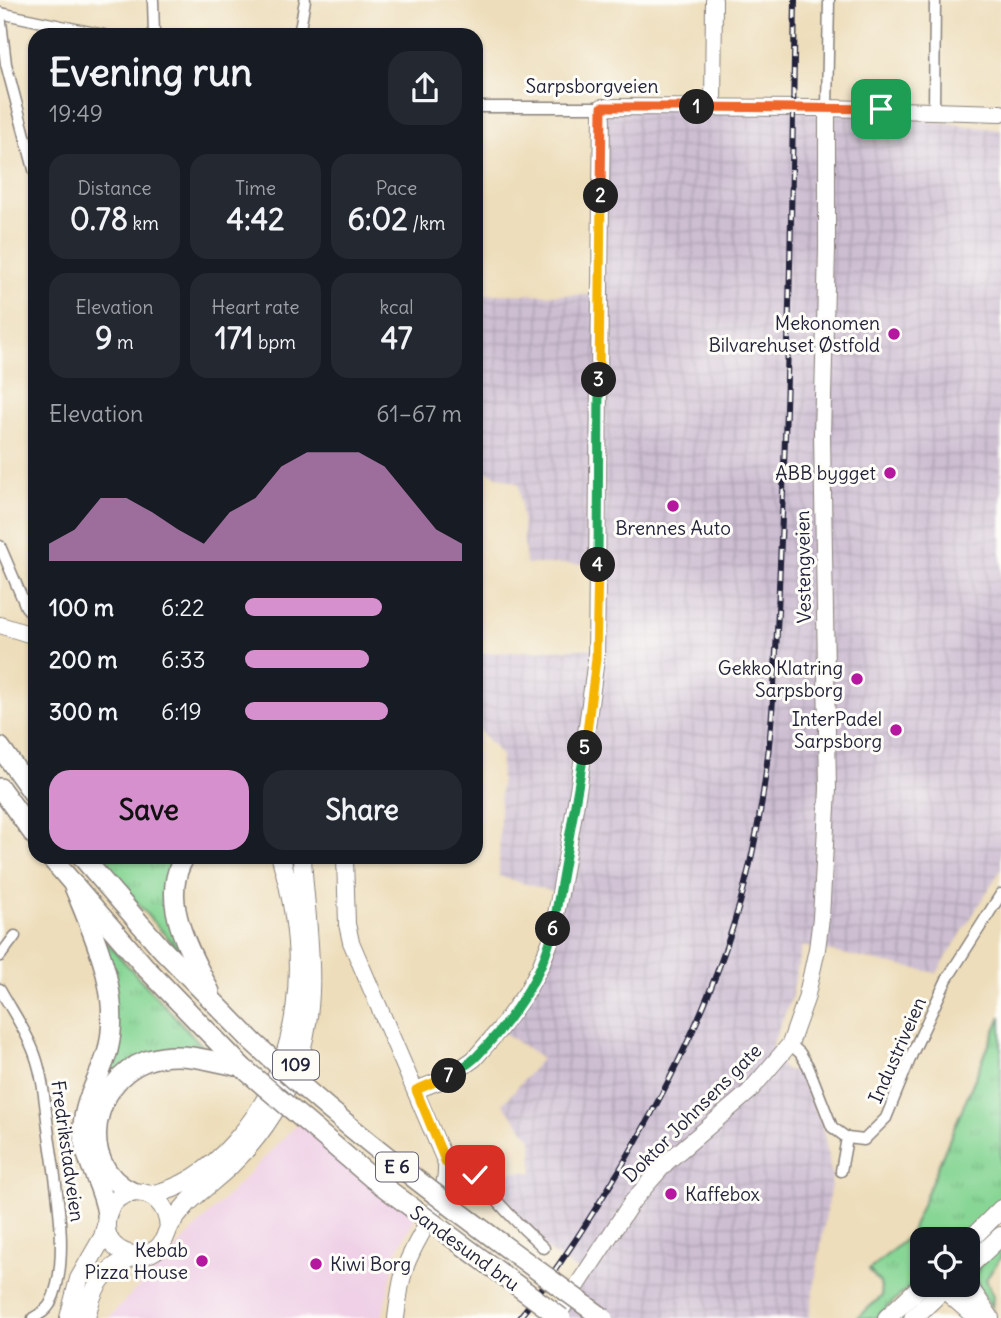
<!DOCTYPE html>
<meta charset="utf-8">
<style>
body{margin:0;font-family:Delius,sans-serif;background:#242831;color:#f1f3f6;height:100vh;display:flex;flex-direction:column;font-size:26px;white-space:nowrap}
*{box-sizing:border-box;margin:0}
p{font-size:23px;color:#9ea1a6}
.icon{flex:none;width:38px;height:38px;fill:none;stroke:currentColor;stroke-width:2;stroke-linecap:round;stroke-linejoin:round}
.map{position:relative;flex:1;overflow:hidden}
.panel{position:absolute;left:28px;top:28px;width:455px;height:836px;display:flex;flex-direction:column;background:#171b24;border-radius:21px;box-shadow:0 2px 5px #0004}
.panel>*{flex:none}
.fabs{position:absolute;left:910px;top:1227px;display:grid;gap:14px}
.fabs a{display:grid;place-items:center;width:70px;height:70px;border-radius:14px;background:#171b24;box-shadow:0 2px 5px #0004;font-size:35px}
.pin{position:absolute;display:grid;place-items:center;width:60px;height:60px;color:#fff;margin:-30px;border-radius:14px;box-shadow:0 4px 10px #0006}
.km{position:absolute;width:35px;height:35px;margin:-18px;border-radius:50%;background:#222;color:#fff;font-size:19px;line-height:35px;text-align:center}
.round{display:grid;place-items:center;flex:none;width:74px;height:74px;border-radius:21px;background:#242831}
.head{display:flex;align-items:center;justify-content:space-between;height:119px;padding:0 21px}
h1{font-size:38px;font-weight:700;line-height:52px}
.stats{display:grid;grid-template-columns:repeat(3,1fr);gap:10px;height:119px;padding:7px 21px}
.stats div{display:grid;align-content:center;border-radius:18px;background:#242831;text-align:center}
.stats b{font-size:30px;font-weight:700}
.stats small{font-size:19px;font-weight:400}
.stats p{font-size:19px}
.chart{height:196px;padding:14px 21px}
.chart p{display:flex;justify-content:space-between}
.chart svg{width:100%;height:126px;margin-top:7px;fill:#d690ce;opacity:.7}
.primary-button{display:flex;gap:14px;margin-top:auto;padding:14px 21px}
.primary-button a{flex:1;height:80px;border-radius:21px;background:#d690ce;color:#111;font-size:28px;font-weight:700;line-height:80px;text-align:center}
.primary-button a+a{background:#242831;color:#f1f3f6}
ul{padding:0 21px;list-style:none;font-size:23px}
li{display:grid;grid-template-columns:112px 84px 1fr;align-items:center;height:52px}
li i{height:18px;border-radius:9px;background:#d690ce}
.map>svg:first-child{display:block}
</style>
<div class="map">
<svg width="1001" height="1318" viewBox="0 0 1001 1318">
<defs>
<pattern id="industrial-grid" width="8" height="8" patternUnits="userSpaceOnUse" patternTransform="scale(1.75)"><rect width="8" height="8" fill="#cdbed2"/><path d="M0 4h8M4 0v8" fill="none" stroke="#b0a3b5"/></pattern>
<pattern id="grass-tufts" width="24" height="20" patternUnits="userSpaceOnUse" patternTransform="scale(1.75)"><rect width="24" height="20" fill="#88d695"/><path d="M3 7l-1-3M5 7V3M7 7l1-3M15 17l-1-3M17 17v-4M19 17l1-3" fill="none" stroke="#75b781"/></pattern>
</defs>
<rect width="100%" height="100%" fill="#fdfcf7"/>
<filter id="ink" filterUnits="userSpaceOnUse"><feTurbulence type="fractalNoise" baseFrequency=".0143" numOctaves="2"/><feDisplacementMap in="SourceGraphic" scale="14" xChannelSelector="R" yChannelSelector="G"/><feConvolveMatrix kernelMatrix="1 2 1 2 8 2 1 2 1" color-interpolation-filters="sRGB"/></filter>
<filter id="wash" filterUnits="userSpaceOnUse"><feTurbulence type="fractalNoise" baseFrequency=".00686" numOctaves="4" result="noise"/><feDisplacementMap in="SourceGraphic" scale="28" xChannelSelector="R" yChannelSelector="G"/><feGaussianBlur stdDeviation="1.57" result="paint"/><feColorMatrix in="noise" values="0 0 0 0 0 0 0 0 0 0 0 0 0 0 0 0 0 1.4 0 .05"/><feComposite in="paint" operator="in"/></filter>
<g filter="url(#wash)">
<rect width="100%" height="100%" fill="#edddba"/>
<path fill="#efd0e6" d="M304 1117 421 1207 397 1251 382 1318H108Z"/>
<path fill="url(#industrial-grid)" d="M602 107 827 108 1001 130V869L937 973 802 946 791 999 771 1047 784 1070 798 1073 822 1124 832 1177 809 1318H556L585 1276 544 1248 475 1175 483 1172H533L532 1139 503 1104 542 1058 499 1030 540 967 554 892 499 876 501 755 476 727V654L597 648V564H526L519 484 476 468V294L600 295Z"/>
<g fill="url(#grass-tufts)" stroke="#557c68" stroke-width="2">
<path d="M100 858H175C156 890 178 927 188 960L148 916Z"/>
<path d="M103 939 207 1051 112 1078 106 1073Z"/>
<path d="M1001 1016V1201L962 1239H922V1276L875 1318H857L882 1296 880 1283 869 1270 909 1236Z"/>
<path d="M1001 1242V1257L986 1279 993 1296 992 1308 975 1281 978 1268Z"/>
</g>
</g>
<g filter="url(#ink)">
<g fill="none" stroke-linecap="round" stroke-linejoin="round">
<defs>
<g id="street">
<path d="M153 0 154 35"/>
<path d="M0 13 6 64 35 173"/>
<path d="M0 13 104 35"/>
<path d="M299 35 305 0"/>
<path d="M476 107H602"/>
<path d="M827 108 829 0"/>
<path d="M934 111 935 0"/>
<path d="M0 546 26 607 35 617"/>
<path d="M0 956 15 936"/>
<path d="M0 989C12 1011 27 1032 35 1055 44 1080 45 1108 49 1135 55 1180 72 1263 50 1304 46 1311 40 1314 33 1318"/>
<path d="M790 1044 800 1053 808 1066 832 1127 847 1138 864 1140 886 1118 912 1054 947 979 1001 894"/>
<path d="M446 1163 464 1160C488 1193 514 1221 544 1248"/>
<path d="M841 1171 847 1138"/>
</g>
<g id="secondary">
<path d="M713 107 714 0"/>
<path d="M0 625 35 636"/>
<path d="M345 858 347 924 351 942 446 1163C448 1199 425 1223 411 1254 401 1273 399 1296 396 1318"/>
<path d="M416 1090 445 1079 474 1059 499 1030 526 993 540 967 551 940 560 894 579 785 596 659 602 107 827 108 1001 113"/>
<path d="M556 1318 632 1202 650 1181 667 1162 749 1092 790 1044 806 999 817 949 821 918 828 789 822 434 827 250V108"/>
</g>
<g id="primary">
<path d="M149 1195C184 1189 211 1169 234 1143 306 1064 310 956 281 858"/>
<path d="M169 1228C166 1179 104 1182 106 1227 107 1252 139 1264 158 1248 165 1242 166 1233 170 1225 175 1218 181 1211 187 1204 200 1190 217 1179 231 1165 260 1137 283 1102 297 1063 321 996 306 927 302 858"/>
<path d="M968 1242 1001 1209"/>
<path d="M968 1267 1001 1236"/>
<path d="M944 1284V1289L977 1318"/>
<path d="M967 1284 990 1318"/>
<path d="M69 1318 79 1279 103 1237 105 1229"/>
<path d="M86 1318C93 1284 103 1270 134 1256"/>
<path d="M887 1318 923 1284"/>
<path d="M913 1318 949 1284"/>
</g>
<g id="highway">
<path d="M0 747 35 796"/>
<path d="M0 788 35 836"/>
<path d="M51 858 145 967 242 1067"/>
<path d="M83 858 162 949 252 1041"/>
<path d="M184 858C158 901 191 953 210 992"/>
<path d="M73 884C94 936 122 992 108 1050 101 1076 84 1099 83 1127 82 1159 103 1183 107 1214"/>
<path d="M132 1192C74 1164 93 1081 146 1061 178 1049 210 1061 242 1067"/>
</g>
</defs>
<use href="#street" stroke="#88807a" stroke-width="13"/>
<use href="#secondary" stroke="#88807a" stroke-width="18"/>
<use href="#primary" stroke="#88807a" stroke-width="20"/>
<use href="#highway" stroke="#88807a" stroke-width="22"/>
<use href="#street" stroke="#fff" stroke-width="10"/>
<use href="#secondary" stroke="#fff" stroke-width="16"/>
<use href="#primary" stroke="#fff" stroke-width="18"/>
<use href="#highway" stroke="#fff" stroke-width="19"/>
<defs>
<path id="rail" d="M519 1318C557 1271 589 1220 620 1169 673 1079 719 986 745 884 774 772 776 655 781 540 789 360 792 180 795 0"/>
</defs>
<use href="#rail" stroke="#22223b" stroke-width="6"/>
<use href="#rail" stroke="#fdfcf7" stroke-width="3.5" stroke-dasharray="10" stroke-linecap="butt"/>
<defs>
<g id="highway-bridge">
<path d="M252 1041C361 1143 482 1230 603 1318"/>
<path d="M242 1067 372 1178 561 1318"/>
</g>
</defs>
<use href="#highway-bridge" stroke="#88807a" stroke-width="22" stroke-linecap="butt"/>
<use href="#highway-bridge" stroke="#fff" stroke-width="19"/>
</g>
</g>
<g fill="none" stroke-linecap="round" stroke-linejoin="round" filter="url(#ink)">
<defs>
<path id="split-1" d="M697 107 881 109"/>
<path id="split-2" d="M601 196 602 107H697"/>
<path id="split-3" d="M599 380 601 196"/>
<path id="split-4" d="M598 565 599 380"/>
<path id="split-5" d="M585 748 596 659 598 565"/>
<path id="split-6" d="M553 929 585 748"/>
<path id="split-7" d="M449 1076C458 1070 468 1065 476 1057 509 1023 543 977 553 929"/>
<path id="split-8" d="M449 1076 416 1090 446 1163 464 1160 475 1175"/>
</defs>
<use href="#split-1" stroke="#fff" stroke-width="14"/>
<use href="#split-2" stroke="#fff" stroke-width="14"/>
<use href="#split-3" stroke="#fff" stroke-width="14"/>
<use href="#split-4" stroke="#fff" stroke-width="14"/>
<use href="#split-5" stroke="#fff" stroke-width="14"/>
<use href="#split-6" stroke="#fff" stroke-width="14"/>
<use href="#split-7" stroke="#fff" stroke-width="14"/>
<use href="#split-8" stroke="#fff" stroke-width="14"/>
<use href="#split-1" stroke="#f0652b" stroke-width="9"/>
<use href="#split-2" stroke="#f0652b" stroke-width="9"/>
<use href="#split-3" stroke="#f5b400" stroke-width="9"/>
<use href="#split-4" stroke="#22a559" stroke-width="9"/>
<use href="#split-5" stroke="#f5b400" stroke-width="9"/>
<use href="#split-6" stroke="#22a559" stroke-width="9"/>
<use href="#split-7" stroke="#22a559" stroke-width="9"/>
<use href="#split-8" stroke="#f5b400" stroke-width="9"/>
</g>
<g fill="#b5179e" stroke="#fdfcf7" stroke-width="2.5">
<circle cx="894" cy="334" r="7"/>
<circle cx="890" cy="473" r="7"/>
<circle cx="673" cy="506" r="7"/>
<circle cx="857" cy="679" r="7"/>
<circle cx="896" cy="730" r="7"/>
<circle cx="671" cy="1194" r="7"/>
<circle cx="202" cy="1261" r="7"/>
<circle cx="316" cy="1264" r="7"/>
</g>
<g text-anchor="middle" stroke-width="6" stroke-linejoin="round" paint-order="stroke">
<g fill="#fdfcf7" stroke="#646373" stroke-width="2">
<rect x="273" y="1050.5" width="46" height="29" rx="5"/>
<rect x="376" y="1152.5" width="42" height="29" rx="5"/>
</g>
<g font-size="18" font-weight="bold" fill="#22223b">
<text x="296" y="1071">109</text>
<text x="397" y="1173">E 6</text>
</g>
<g font-size="19" fill="#22223b" stroke="#fdfcf7">
<text x="592" y="93">Sarpsborgveien</text>
<text transform="translate(803 567) rotate(-91)" y="7">Vestengveien</text>
<text transform="translate(897 1050) rotate(-66)" y="7">Industriveien</text>
<text transform="translate(692 1113) rotate(-45)" y="7">Doktor Johnsens gate</text>
<text transform="translate(68 1151) rotate(82)" y="7">Fredrikstadveien</text>
<text transform="translate(465 1248) rotate(36)" y="7">Sandesund bru</text>
</g>
<g font-size="19" fill="#22223b" stroke="#fdfcf7" text-anchor="end">
<text x="880" y="330">Mekonomen<tspan x="880" dy="22">Bilvarehuset Østfold</tspan></text>
<text x="876" y="480">ABB bygget</text>
<text x="673" y="535" text-anchor="middle">Brennes Auto</text>
<text x="843" y="675">Gekko Klatring<tspan x="843" dy="22">Sarpsborg</tspan></text>
<text x="882" y="726">InterPadel<tspan x="882" dy="22">Sarpsborg</tspan></text>
<text x="685" y="1201" text-anchor="start">Kaffebox</text>
<text x="188" y="1257">Kebab<tspan x="188" dy="22">Pizza House</tspan></text>
<text x="330" y="1271" text-anchor="start">Kiwi Borg</text>
</g>
</g>
</svg>
<div class="fabs">
<a><svg class="icon" aria-label="locate" viewBox="0 0 24 24"><circle cx="12" cy="12" r="6"/><path d="M12 2v4M12 18v4M2 12h4M18 12h4"/></svg></a>
</div>
<div class="pin" style="left:881px;top:109px;background:#1e9e55"><svg class="icon" aria-label="arrive" viewBox="0 0 24 24"><path d="M6 21V4h12l-3 4 3 4H6"/></svg></div>
<div class="pin" style="left:475px;top:1175px;background:#d93025"><svg class="icon" aria-label="check" viewBox="0 0 24 24"><path d="M5 12l5 5 9-10"/></svg></div>
<b class="km" style="left:697px;top:107px">1</b>
<b class="km" style="left:601px;top:196px">2</b>
<b class="km" style="left:599px;top:380px">3</b>
<b class="km" style="left:598px;top:565px">4</b>
<b class="km" style="left:585px;top:748px">5</b>
<b class="km" style="left:553px;top:929px">6</b>
<b class="km" style="left:449px;top:1076px">7</b>
<section class="panel">
<div class="head"><div><h1>Evening run</h1><p>19:49</p></div><a class="round"><svg class="icon" aria-label="share" viewBox="0 0 24 24"><path d="M12 15V3M7 8l5-5 5 5M5 13v7h14v-7"/></svg></a></div>
<div class="stats">
<div><p>Distance</p><b>0.78<small> km</small></b></div>
<div><p>Time</p><b>4:42</b></div>
<div><p>Pace</p><b>6:02<small> /km</small></b></div>
</div>
<div class="stats">
<div><p>Elevation</p><b>9<small> m</small></b></div>
<div><p>Heart rate</p><b>171<small> bpm</small></b></div>
<div><p>kcal</p><b>47</b></div>
</div>
<div class="chart"><p><span>Elevation</span>61–67 m</p>
<svg viewBox="0 0 160 44" preserveAspectRatio="none"><path d="M0 44V38L10 33L20 22L30 22L40 27L50 33L60 38L70 27L80 22L90 11L100 6L110 6L120 6L130 11L140 22L150 33L160 38V44z"/></svg>
</div>
<ul>
<li><b>100 m</b>6:22<i style="width:63%"></i></li>
<li><b>200 m</b>6:33<i style="width:57%"></i></li>
<li><b>300 m</b>6:19<i style="width:66%"></i></li>
</ul>
<div class="primary-button"><a>Save</a><a>Share</a></div>
</section>
</div>
